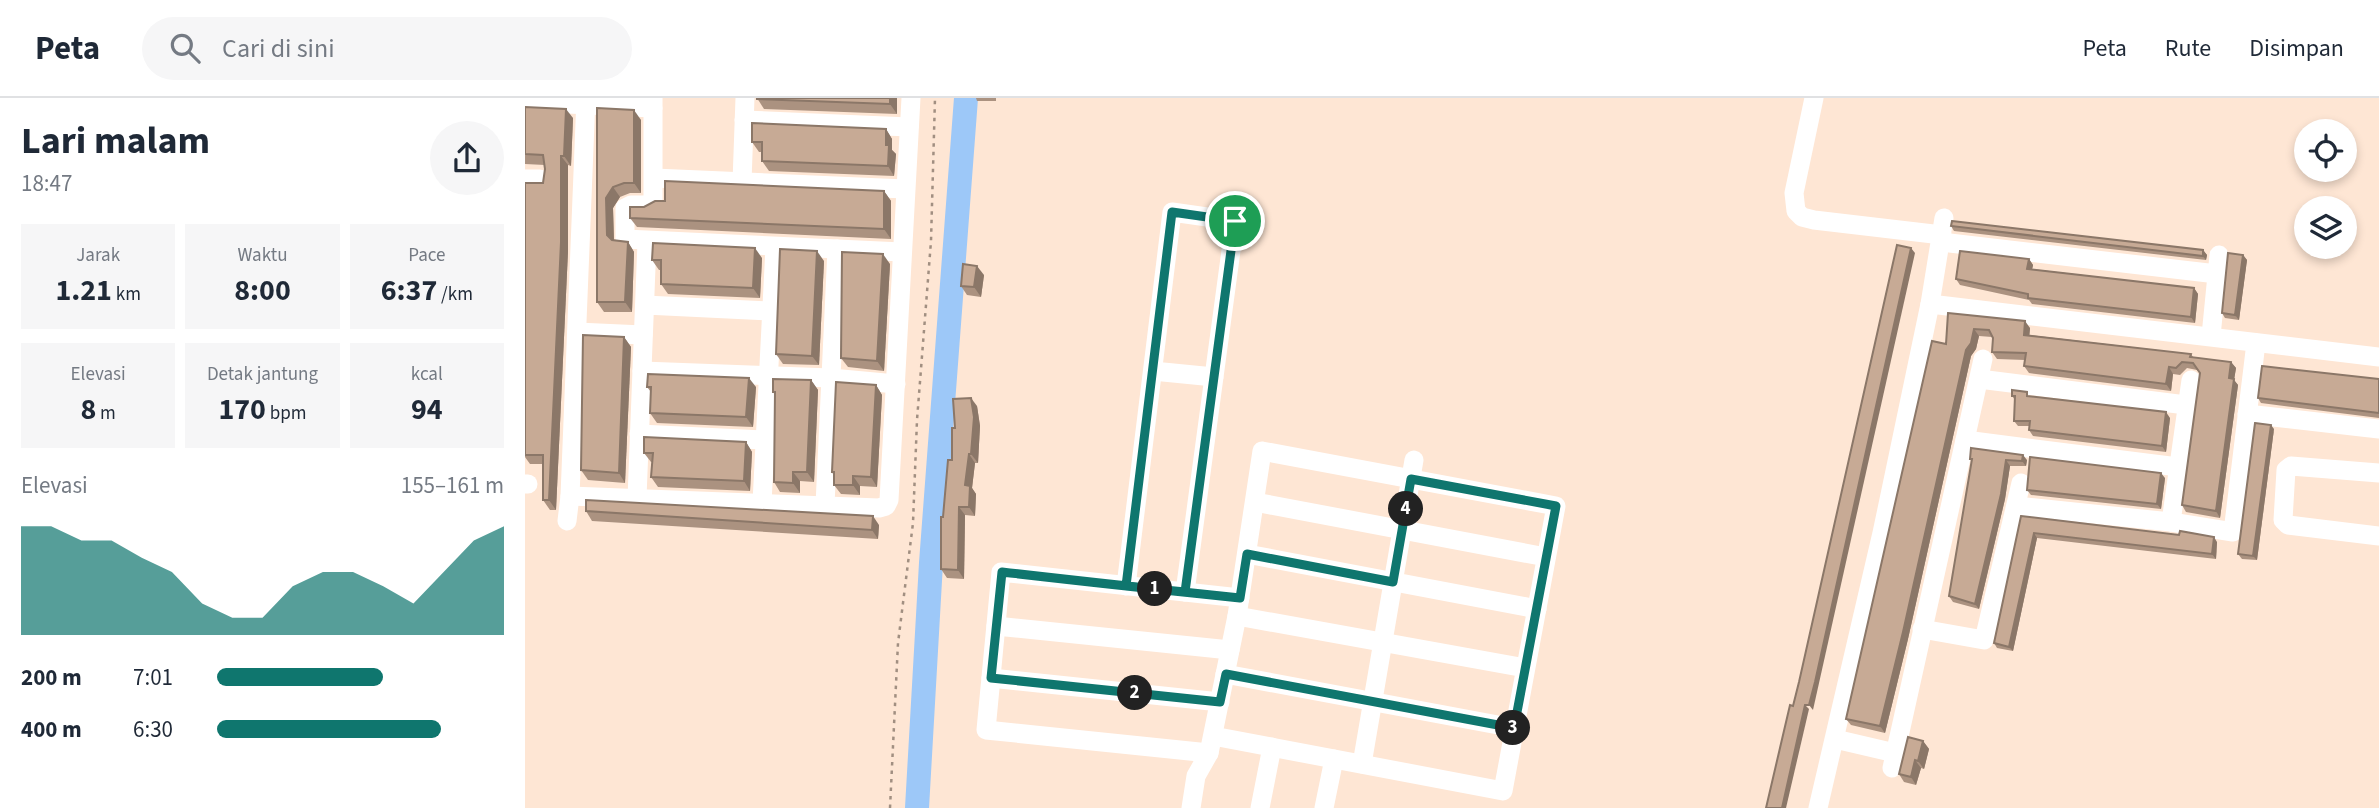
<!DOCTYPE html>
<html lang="id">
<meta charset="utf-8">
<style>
body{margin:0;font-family:"Source Sans 3",sans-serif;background:#f6f6f7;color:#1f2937;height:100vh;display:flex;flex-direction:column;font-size:26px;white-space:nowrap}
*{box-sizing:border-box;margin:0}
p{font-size:23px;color:#747a83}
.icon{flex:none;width:38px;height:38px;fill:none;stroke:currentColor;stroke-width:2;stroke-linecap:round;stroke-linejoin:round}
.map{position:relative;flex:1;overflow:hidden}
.details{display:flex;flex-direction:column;background:#fff;width:525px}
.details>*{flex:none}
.buttons{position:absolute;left:1769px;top:21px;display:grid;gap:14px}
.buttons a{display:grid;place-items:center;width:63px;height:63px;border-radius:50%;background:#fff;box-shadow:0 4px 10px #0003;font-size:35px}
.pin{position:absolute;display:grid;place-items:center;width:60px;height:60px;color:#fff;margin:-30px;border:4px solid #fff;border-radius:50%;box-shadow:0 2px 7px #0007}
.km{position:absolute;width:35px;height:35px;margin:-18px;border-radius:50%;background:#222;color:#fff;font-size:19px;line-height:35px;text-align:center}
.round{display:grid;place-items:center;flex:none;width:74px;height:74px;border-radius:37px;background:#f6f6f7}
.overview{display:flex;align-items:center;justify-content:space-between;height:119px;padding:0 21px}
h1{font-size:38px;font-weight:700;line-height:52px}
.stats{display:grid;grid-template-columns:repeat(3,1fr);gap:10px;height:119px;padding:7px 21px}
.stats div{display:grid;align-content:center;border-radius:0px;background:#f6f6f7;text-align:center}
.stats b{font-size:30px;font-weight:700}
.stats small{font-size:19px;font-weight:400}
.stats p{font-size:19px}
.chart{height:196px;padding:14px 21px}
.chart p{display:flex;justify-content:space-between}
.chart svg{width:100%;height:126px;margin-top:7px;fill:#0f766e;opacity:.7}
ul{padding:0 21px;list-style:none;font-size:23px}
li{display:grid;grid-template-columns:112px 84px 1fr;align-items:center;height:52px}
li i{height:18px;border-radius:9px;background:#0f766e}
header{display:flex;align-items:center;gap:42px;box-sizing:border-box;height:98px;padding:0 35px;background:#fff;border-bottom:2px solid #e0e1e3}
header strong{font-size:33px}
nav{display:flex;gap:38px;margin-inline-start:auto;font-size:24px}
.search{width:490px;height:63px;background:#f6f6f7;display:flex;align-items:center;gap:18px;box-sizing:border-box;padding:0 24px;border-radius:38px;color:#747a83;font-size:26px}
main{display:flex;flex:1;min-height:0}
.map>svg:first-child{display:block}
</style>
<header>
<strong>Peta</strong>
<div class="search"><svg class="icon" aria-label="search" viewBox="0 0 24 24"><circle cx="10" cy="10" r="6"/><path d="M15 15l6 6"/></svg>Cari di sini</div>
<nav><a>Peta</a><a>Rute</a><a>Disimpan</a></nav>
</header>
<main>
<section class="details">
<div class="overview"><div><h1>Lari malam</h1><p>18:47</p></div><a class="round"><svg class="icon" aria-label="share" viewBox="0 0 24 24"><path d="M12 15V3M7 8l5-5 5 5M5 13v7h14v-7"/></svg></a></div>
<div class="stats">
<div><p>Jarak</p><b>1.21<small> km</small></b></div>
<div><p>Waktu</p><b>8:00</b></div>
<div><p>Pace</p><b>6:37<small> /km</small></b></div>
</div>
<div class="stats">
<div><p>Elevasi</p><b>8<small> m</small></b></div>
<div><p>Detak jantung</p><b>170<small> bpm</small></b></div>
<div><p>kcal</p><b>94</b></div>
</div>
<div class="chart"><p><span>Elevasi</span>155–161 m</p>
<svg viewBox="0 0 160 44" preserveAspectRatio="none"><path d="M0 44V6L10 6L20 11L30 11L40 17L50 22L60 33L70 38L80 38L90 27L100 22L110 22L120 27L130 33L140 22L150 11L160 6V44z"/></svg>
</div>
<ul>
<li><b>200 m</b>7:01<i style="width:58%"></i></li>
<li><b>400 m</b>6:30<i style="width:78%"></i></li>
</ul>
</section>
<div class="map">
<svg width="1854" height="710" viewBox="0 0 1854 710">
<rect width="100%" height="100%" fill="#fee6d4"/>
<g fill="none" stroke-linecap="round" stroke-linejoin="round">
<path stroke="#9dc8f8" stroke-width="24" d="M392 710 406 465 441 0"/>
<path stroke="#a18f81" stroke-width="2.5" stroke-dasharray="3.5 5" stroke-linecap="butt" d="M365 710 373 545 388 425 392 322 406 143 410 0"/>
<g stroke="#fff" stroke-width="19">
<path d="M128 0V104L125 107H106L100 110V141L377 154"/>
<path d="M1289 0 1269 95 1271 113 1277 119 1289 122 1417 137"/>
<path d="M0 4 128 10"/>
<path d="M219 22 384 29"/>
<path d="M129 80 380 91"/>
<path d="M0 81H15"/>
<path d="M217 84 220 0"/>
<path d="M1416 144 1692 176"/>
<path d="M1405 206 1854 259"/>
<path d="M120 207 246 213"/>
<path d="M52 234 118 237"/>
<path d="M1686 238 1694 157"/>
<path d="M117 273 306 280 371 286"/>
<path d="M628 273 689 279"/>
<path d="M1454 281 1661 307"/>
<path d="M1722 316 1854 331"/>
<path d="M114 336 240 342"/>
<path d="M1440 342 1653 369"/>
<path d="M1854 375 1766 368 1761 372 1758 422 1763 427 1854 438"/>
<path d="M0 386H3"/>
<path d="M45 398 354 410 361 408 364 402 386 0"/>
<path d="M112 400 122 144"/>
<path d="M730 404 1021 459"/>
<path d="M237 405 250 149"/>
<path d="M300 407 312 151"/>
<path d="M1491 408 1646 424 1708 434 1731 245"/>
<path d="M42 423 45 398 61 0"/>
<path d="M1646 424 1666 282"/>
<path d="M722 456 1012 511"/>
<path d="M601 488 647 114 710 123 660 494"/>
<path d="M712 518 1000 570"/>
<path d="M471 528 705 552"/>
<path d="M1397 531 1459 542 1496 385"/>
<path d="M700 576 989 630"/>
<path d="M466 580 695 604"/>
<path d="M1310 641 1370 655"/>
<path d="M684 655 461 632 476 474 715 500"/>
<path d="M837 666 889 362"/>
<path d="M1367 670 1458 261"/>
<path d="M666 710 671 678 684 655 712 518 737 353 1031 408 978 693 688 638"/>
<path d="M735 710 747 649"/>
<path d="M799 710 809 661"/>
<path d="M1293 710 1357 435 1405 206 1419 120"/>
</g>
</g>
<g fill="#ab9280">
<path d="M232 0H372V16L239 11Z"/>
<path d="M451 0H471V3H452Z"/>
<path d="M0 9 48 20 46 68 43 67V153L31 412H25L18 402V366H5L0 359V85H18L20 71V67L0 66Z"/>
<path d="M72 10 116 22V95H105L95 99 88 110 89 142 103 144 109 154 107 214H79L72 204Z"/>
<path d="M361 31 367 41V52L371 56 369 78 244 73 237 63V54H234L227 44Z"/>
<path d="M359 93 366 103V141L112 129 105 120 119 109Z"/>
<path d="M1426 128 1678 152 1682 157 1681 162 1429 133Z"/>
<path d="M1718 157 1722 162 1714 222 1700 220 1697 215Z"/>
<path d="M237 160 235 200 143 196 136 186V172H134L127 162Z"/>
<path d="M1504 161 1508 167 1507 171 1669 190 1673 196 1670 225 1507 206 1504 202 1435 187 1431 181Z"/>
<path d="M299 163 294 267 258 266 251 256Z"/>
<path d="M365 166 359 273 323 269 316 260Z"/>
<path d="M459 177 456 199 442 197 436 188Z"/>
<path d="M1423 215 1505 230 1504 237 1666 256 1668 259 1706 264 1711 270 1709 282 1713 287 1695 420 1661 414 1657 407 1675 275 1672 272 1662 270 1655 277 1648 276 1646 293 1504 275 1499 268 1500 262 1472 261 1467 254V239L1454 238 1451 251 1446 258 1383 541 1360 635 1326 627 1321 621 1421 246Z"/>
<path d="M99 239 106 249 100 385 63 382 56 372Z"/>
<path d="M1854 281V320L1736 305 1733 300Z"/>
<path d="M286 282 293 292 289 384 275 383V395L255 394 249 384 250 297 248 294Z"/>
<path d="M351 287 357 297 352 389 335 388V397L316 396 309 387V378L307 374Z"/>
<path d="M122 289H231L228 329 132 325 125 315 126 294Z"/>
<path d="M1487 298H1504L1645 320 1641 354 1508 338 1504 332 1505 328H1493L1489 323 1490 302Z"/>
<path d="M452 308 455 328 453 365H450L447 390 451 396 450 418 440 417 439 481 422 480 416 471 418 419 427 362 430 330Z"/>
<path d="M1749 331 1732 462 1717 461 1713 456Z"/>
<path d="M221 344 227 354 225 393 133 389 126 379 127 364H126L119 355Z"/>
<path d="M1445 361 1502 362 1501 368H1485L1480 401 1454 511 1428 504 1424 498 1447 363Z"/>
<path d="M1640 380 1636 411 1506 397 1502 392Z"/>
<path d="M61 413 354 427 353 441 67 423Z"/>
<path d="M1496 418 1692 444 1691 461 1512 440 1488 553 1472 550 1469 545Z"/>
<path d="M1398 643 1404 651 1399 671 1396 670 1391 687 1379 684 1374 676Z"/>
</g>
<g fill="#8b7768">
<path d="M365 0H372V16L365 6Z"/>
<path d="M41 11 48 20 46 68 39 58Z"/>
<path d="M109 12 116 22V95L109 85Z"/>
<path d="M361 31 367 41V52L371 56 369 78 363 68Z"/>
<path d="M36 58 43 67V153L31 412 24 402Z"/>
<path d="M88 89 95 99 88 110 89 146 82 137 81 100Z"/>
<path d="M359 93 366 103V141L359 131Z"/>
<path d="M103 144 109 154 107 214 100 204Z"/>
<path d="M230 150 237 160 235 200 228 190Z"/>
<path d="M1386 150 1390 155 1288 612 1284 607Z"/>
<path d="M1678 152 1682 157 1681 162 1678 158Z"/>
<path d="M292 153 299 163 294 267 287 258Z"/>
<path d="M358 156 365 166 359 273 352 263Z"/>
<path d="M1718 157 1722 162 1714 222 1710 217Z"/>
<path d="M1504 161 1508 167 1506 177 1502 171Z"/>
<path d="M452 168 459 177 456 199 449 189Z"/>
<path d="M1669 190 1673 196 1670 225 1666 219Z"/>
<path d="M1500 223 1505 230 1504 243 1499 237Z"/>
<path d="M1449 231 1454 238 1451 251 1446 258 1383 541 1360 635 1355 628 1441 252Z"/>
<path d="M99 239 106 249 100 385 94 375Z"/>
<path d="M1706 264 1711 270 1709 282 1713 287 1695 420 1691 413Z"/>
<path d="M1644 269 1648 276 1646 293 1641 286Z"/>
<path d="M224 280 231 289 228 329 221 319Z"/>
<path d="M286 282 293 292 289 384 282 374Z"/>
<path d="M351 287 357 297 352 389 346 379Z"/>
<path d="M446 300 452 308 455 328 453 365 446 356Z"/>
<path d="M1641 314 1645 320 1641 354 1637 348Z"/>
<path d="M1746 327 1749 331 1732 462 1728 458Z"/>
<path d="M221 344 227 354 225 393 219 383Z"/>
<path d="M444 356 450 365 447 390 451 396 450 418 444 409 440 387Z"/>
<path d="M1498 357 1502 362 1501 368 1497 363Z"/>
<path d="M1481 362 1485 368 1480 401 1454 511 1450 506Z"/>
<path d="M268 374 275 383V395L268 385Z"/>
<path d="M1636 375 1640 380 1636 411 1632 406Z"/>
<path d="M328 378 335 388V397L328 387Z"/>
<path d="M434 409 440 417 439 481 433 472Z"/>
<path d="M348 418 354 427 353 441 347 432Z"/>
<path d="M1509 435 1512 440 1488 553 1484 549Z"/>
<path d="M1689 439 1692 444 1691 461 1687 456Z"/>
<path d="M1280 607 1284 611 1261 710H1257Z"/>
<path d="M1398 643 1404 651 1399 671 1393 663Z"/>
<path d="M1390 662 1396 670 1391 687 1386 679Z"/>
</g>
<g fill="#c7aa95" stroke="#8b7768" stroke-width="2">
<path d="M232 0H365V6L232 1Z"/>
<path d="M0 9 41 11 39 58H36V144L24 402H18V357H0V85H18L20 71 18 57 0 56Z"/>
<path d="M72 10 109 12V85H99L88 89 81 100 82 137 87 142 103 144 100 204H72Z"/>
<path d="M227 25 361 31V47H364L363 68 237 63V44H227Z"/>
<path d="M140 83 359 93V131L105 120V109H119L130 103H140Z"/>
<path d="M1427 123 1678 152V158L1426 128Z"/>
<path d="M128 145 230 150 228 190 136 186V162H127Z"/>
<path d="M1372 147 1386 150 1290 584 1284 607H1280L1257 710H1241L1265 607 1268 608 1274 584Z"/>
<path d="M255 151 292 153 287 258 251 256Z"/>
<path d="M1435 153 1504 161 1502 171 1669 190 1666 219 1503 200V196L1431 181Z"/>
<path d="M317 154 358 156 352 263 316 260Z"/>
<path d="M1703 155 1718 157 1710 217 1697 215Z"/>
<path d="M438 166 452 168 449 189 436 188Z"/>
<path d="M1423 215 1500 223 1499 237 1666 256 1665 259 1706 264 1704 280 1709 281 1691 413 1657 407 1675 275 1668 265 1657 264 1651 270 1644 269 1641 286 1499 268 1501 255 1467 254 1468 240 1464 232 1449 231 1446 245 1441 252 1378 534 1355 628 1321 621 1407 243 1421 246Z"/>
<path d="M58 237 99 239 94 375 56 372Z"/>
<path d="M1737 268 1854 281V315L1733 300Z"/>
<path d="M123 276 224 280 221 319 125 315 126 289H122Z"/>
<path d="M248 281 286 282 282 374H268V385L249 384 250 294H248Z"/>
<path d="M311 284 351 287 346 379 328 378V387H309V374H307Z"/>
<path d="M1487 292 1502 294V298L1641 314 1637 348 1504 332 1505 323H1489L1490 298H1487Z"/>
<path d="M446 300 449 319 446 356H444L440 387 445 388 444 409H434L433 472 416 471V419H418L423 362H427V330H430L428 301Z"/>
<path d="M1730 325 1746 327 1728 458 1713 456Z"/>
<path d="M119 339 221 344 219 383 126 379 128 355H119Z"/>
<path d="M1446 350 1498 357 1497 363 1481 362 1476 396 1450 506 1424 498 1447 361H1445Z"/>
<path d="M1505 359 1636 375 1632 406 1502 392Z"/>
<path d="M61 402 348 418 347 432 61 413Z"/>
<path d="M1496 418 1654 437 1655 433 1689 439 1687 456 1509 435 1484 549 1469 545Z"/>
<path d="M1383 639 1398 643 1393 663 1390 662 1386 679 1374 676Z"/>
</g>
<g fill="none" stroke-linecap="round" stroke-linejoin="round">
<defs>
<path id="route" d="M710 123 660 494C599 488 538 481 477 474L466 580 695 604 701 576 989 630 1031 408 886 381 868 484 722 456 715 500 601 488 647 114 710 123"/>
</defs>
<use href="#route" stroke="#fff" stroke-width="14"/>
<use href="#route" stroke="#0f766e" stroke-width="9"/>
</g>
</svg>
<div class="buttons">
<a><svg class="icon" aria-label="locate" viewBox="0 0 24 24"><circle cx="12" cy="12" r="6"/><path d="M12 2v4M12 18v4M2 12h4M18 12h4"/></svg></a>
<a><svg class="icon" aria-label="layers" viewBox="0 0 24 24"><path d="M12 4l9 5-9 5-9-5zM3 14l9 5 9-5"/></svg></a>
</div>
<div class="pin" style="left:710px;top:123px;background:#1e9e55"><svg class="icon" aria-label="arrive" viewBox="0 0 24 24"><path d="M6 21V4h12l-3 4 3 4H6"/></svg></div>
<b class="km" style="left:630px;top:491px">1</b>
<b class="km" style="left:610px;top:595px">2</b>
<b class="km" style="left:988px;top:630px">3</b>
<b class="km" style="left:881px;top:411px">4</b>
</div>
</main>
